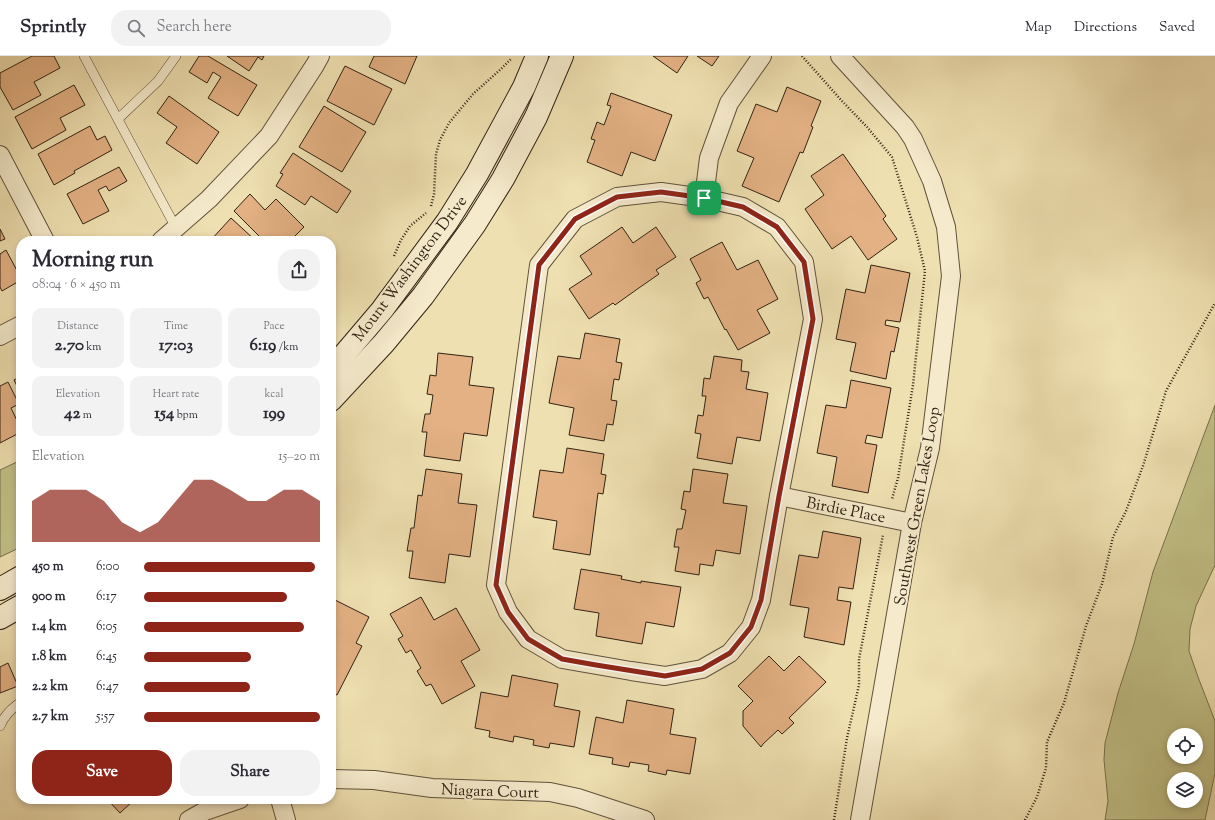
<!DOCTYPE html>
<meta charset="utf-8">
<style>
body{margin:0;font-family:"Sorts Mill Goudy",serif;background:#f2f2f3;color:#2b2b33;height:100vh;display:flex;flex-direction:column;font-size:15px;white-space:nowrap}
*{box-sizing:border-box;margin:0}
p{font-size:13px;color:#7c7c81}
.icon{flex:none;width:22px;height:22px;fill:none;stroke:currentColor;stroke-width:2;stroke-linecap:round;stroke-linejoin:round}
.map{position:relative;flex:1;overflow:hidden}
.details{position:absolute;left:16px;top:180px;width:320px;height:568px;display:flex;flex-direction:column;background:#fff;border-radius:16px;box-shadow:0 2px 6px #0003}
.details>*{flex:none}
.fabs{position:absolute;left:1167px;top:672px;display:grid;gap:8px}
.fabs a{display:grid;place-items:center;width:36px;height:36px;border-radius:50%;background:#fff;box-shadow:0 2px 6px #0003;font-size:20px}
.pin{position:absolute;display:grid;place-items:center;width:34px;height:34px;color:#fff;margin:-17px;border-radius:8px;box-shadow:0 2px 6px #0006}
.round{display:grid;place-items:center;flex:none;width:42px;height:42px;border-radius:16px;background:#f2f2f3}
.head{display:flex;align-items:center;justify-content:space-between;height:68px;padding:0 16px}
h1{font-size:22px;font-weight:800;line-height:30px}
.stats{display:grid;grid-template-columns:repeat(3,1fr);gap:6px;height:68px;padding:4px 16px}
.stats div{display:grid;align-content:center;border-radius:10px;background:#f2f2f3;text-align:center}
.stats b{font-size:17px;font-weight:800}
.stats small{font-size:11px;font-weight:400}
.stats p{font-size:11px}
.chart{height:112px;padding:8px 16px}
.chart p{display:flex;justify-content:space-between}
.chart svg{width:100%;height:72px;margin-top:4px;fill:#8f2418;opacity:.7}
.action{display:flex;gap:8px;margin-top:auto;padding:8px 16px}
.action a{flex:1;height:46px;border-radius:16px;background:#8f2418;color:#fff;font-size:16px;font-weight:800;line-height:46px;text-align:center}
.action a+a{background:#f2f2f3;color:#2b2b33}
ul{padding:0 16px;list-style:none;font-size:13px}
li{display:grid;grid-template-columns:64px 48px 1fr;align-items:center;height:30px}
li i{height:10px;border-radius:5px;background:#8f2418}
header{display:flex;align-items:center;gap:24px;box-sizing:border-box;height:56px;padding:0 20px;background:#fff;border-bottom:1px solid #e1e1e2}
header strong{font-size:19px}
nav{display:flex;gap:22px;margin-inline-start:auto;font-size:14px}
.search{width:280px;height:36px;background:#f2f2f3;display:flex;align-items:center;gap:10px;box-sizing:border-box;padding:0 14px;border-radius:16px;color:#7c7c81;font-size:15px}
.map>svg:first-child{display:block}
</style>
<header>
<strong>Sprintly</strong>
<div class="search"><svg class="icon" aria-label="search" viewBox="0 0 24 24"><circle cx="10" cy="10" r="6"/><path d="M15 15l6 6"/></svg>Search here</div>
<nav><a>Map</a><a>Directions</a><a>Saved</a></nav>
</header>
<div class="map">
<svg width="1215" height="764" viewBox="0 0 1215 764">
<rect width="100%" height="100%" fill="#efe0b1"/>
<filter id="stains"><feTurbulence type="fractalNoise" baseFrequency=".005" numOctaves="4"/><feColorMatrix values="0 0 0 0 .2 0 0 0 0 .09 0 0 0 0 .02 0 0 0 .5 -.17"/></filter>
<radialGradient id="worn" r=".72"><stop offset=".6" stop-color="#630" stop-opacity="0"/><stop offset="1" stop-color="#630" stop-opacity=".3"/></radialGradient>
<g fill="#c1c086" stroke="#79714e" fill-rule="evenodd">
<path d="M1215 349V509L1196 550 1190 573 1189 595 1198 621 1215 665V717L1205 764H1105L1108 745 1104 704 1105 687 1118 637 1134 588 1153 516ZM1174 679H1196V701H1174ZM1174 723H1196V745H1174Z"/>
<path d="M21 404V491L0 501V414Z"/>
</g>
<g fill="#e3b183" stroke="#312215">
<path d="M32 0H54L60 12 34 26 41 39 13 54 0 31V17Z"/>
<path d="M199 0H208L257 29 238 60 208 42 221 21 213 16 207 27 189 16Z"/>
<path d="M227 0H264L262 4 258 1 249 15Z"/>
<path d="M374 0H417L405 28 369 11Z"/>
<path d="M653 0H688L677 17Z"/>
<path d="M697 0H719L712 10Z"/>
<path d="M345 10 392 33 374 69 327 45Z"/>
<path d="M74 29 85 49 60 62 66 74 32 93 15 61Z"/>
<path d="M787 31 821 45 811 70 813 71 803 97 800 96 779 146 742 130 754 102 737 95 756 48 777 56Z"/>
<path d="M611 37 672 59 655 105 631 96 622 120 587 106 595 84 591 83 597 66 604 69 611 50 607 49Z"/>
<path d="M169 40 219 76 197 108 166 87 177 71 157 57Z"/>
<path d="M324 50 366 76 342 116 299 91Z"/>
<path d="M90 70 97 84 105 80 112 94 74 115 75 117 54 129 38 98Z"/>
<path d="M293 97 351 135 337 157 311 140 305 149 276 130 283 118 280 117Z"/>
<path d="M843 98 886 160 883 163 897 183 868 204 851 180 832 193 805 153 824 139 811 120Z"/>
<path d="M119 111 127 125 109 135 106 130 98 134 109 155 83 168 67 138Z"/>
<path d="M250 138 265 154 276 143 304 171 290 185H264L234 155Z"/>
<path d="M231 162 256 185H210Z"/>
<path d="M622 171 633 187 656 171 676 201 656 214 659 218 636 234 615 249 613 247 589 263 569 233 592 218 580 200Z"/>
<path d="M0 173 5 183 0 185Z"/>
<path d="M722 186 737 214 758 204 778 243 757 254 770 277 738 294 726 273 725 274 708 241 704 243 696 227 701 224 690 203Z"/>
<path d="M6 194 21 222V224L2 235 0 231V198Z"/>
<path d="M871 209 910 217 900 266 886 264 885 269 899 272 894 296 891 295 886 323 850 315 856 287 836 283 846 233 865 237Z"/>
<path d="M585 277 620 283 616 306 622 307 619 324 614 323 611 344 617 345 613 369 607 368 604 385 569 379 574 352 549 347 558 300 580 303Z"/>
<path d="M438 297 473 301 469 329 494 332 487 380 464 377 460 405 424 400 427 376H422L425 358H430L433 339 427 338 430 319 436 320Z"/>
<path d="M714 300 742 304 741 315 749 316 746 333 768 337 760 385 737 381 732 408 697 402 701 378 695 377 698 359 703 360 706 340H702L704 322 710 323Z"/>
<path d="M21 320V338L14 324Z"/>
<path d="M851 324 891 332 882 382 867 379 865 387 877 389 868 437 832 430 837 401 817 397 826 349 846 352Z"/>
<path d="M8 326 19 348 11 352 21 373V376L0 387V330Z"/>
<path d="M567 392 604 398 601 418 606 419 603 438 598 437 590 499 553 493 557 465 533 461 540 414 563 417Z"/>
<path d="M426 413 462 418 458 447 477 449 470 501 449 498 445 527 409 522 413 495H407L411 472H414L418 439 422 440Z"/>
<path d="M693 413 728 418 723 447 747 450 740 498 716 494 713 510 700 508 699 519 675 515 679 491H674L677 473H682L686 454 681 453 684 435 690 436Z"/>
<path d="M823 475 861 482 853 533 839 531 837 544 851 546 844 589 804 581 809 552 790 549 799 499 818 502Z"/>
<path d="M581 513 622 520 621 523 641 527V525L681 531 674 571 646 566 642 588 596 580 599 557 574 553Z"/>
<path d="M421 541 434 564 456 552 480 594 461 605 475 630 442 648 431 628 426 630 417 615 421 612 411 594 406 597 398 583 403 580 390 558Z"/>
<path d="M331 542 369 561 356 587 362 590 337 639 331 636V588L332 586 331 585Z"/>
<path d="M769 600 784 615 799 600 826 626 789 662 794 667 782 678 778 674 763 688 761 691 743 670V655L753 645 738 630Z"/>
<path d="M8 607 18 630 0 637V611Z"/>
<path d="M512 619 558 628 554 650 580 655 574 691 550 687 549 692 533 689 534 684 514 680 513 686 489 681 490 675 475 672 481 636 508 641Z"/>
<path d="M627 644 674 653 670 678 696 682 690 718 667 714 666 719 648 715 649 709 630 706 629 711 612 708 613 702 589 698 596 661 623 667Z"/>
<path d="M107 743H135L120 757Z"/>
</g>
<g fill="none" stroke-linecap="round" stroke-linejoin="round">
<defs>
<g id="service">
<path d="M84 0 176 172"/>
<path d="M118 63 158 25 176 0"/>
<path d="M0 670C4 660 12 652 21 646"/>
</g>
<g id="minor">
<path d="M840 0 905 71 913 83 932 125 946 171 951 220 930 392 912 467 860 764"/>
<path d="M0 99 45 185"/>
<path d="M661 136 704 142 743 151 777 171 804 206 813 263 779 440 761 544 751 571 730 597 702 613 665 620 631 615 562 603 528 583 508 556 496 529 539 209 575 163 617 141Z"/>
<path d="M704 142 709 102 729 47 762 0"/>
<path d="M161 185 209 143 269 80 315 9 320 0"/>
<path d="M0 280 21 269"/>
<path d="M779 440 912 467"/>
<path d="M331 723 374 724 432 732 550 736 578 742 645 764"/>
<path d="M280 743 286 764"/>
<path d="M189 764 205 755 240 743"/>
</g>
<g id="secondary">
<path d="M331 314 382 254 447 166 477 118 524 31 537 0"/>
<path d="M331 344 384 287 423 240 475 168 503 123 536 61 562 0"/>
<path d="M0 533 21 521"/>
<path d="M0 562 21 550"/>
</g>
</defs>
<use href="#service" stroke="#60523c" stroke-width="10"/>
<use href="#minor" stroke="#60523c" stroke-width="20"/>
<use href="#secondary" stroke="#312215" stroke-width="24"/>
<g stroke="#312215" stroke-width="2.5" stroke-dasharray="1 2" stroke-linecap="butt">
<path d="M802 0 842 45 867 71 892 101 917 181 925 215 913 329 898 422 892 443"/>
<path d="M431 150 434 138 436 98 440 84 449 67 473 38 501 13 512 2"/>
<path d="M394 200 401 184 410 170 426 157"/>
<path d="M834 764 847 682 859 629V603L883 479"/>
<path d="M1025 764 1037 741 1046 712 1047 686 1064 647 1086 570 1102 528 1113 481 1126 455 1143 410 1166 335 1215 247"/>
</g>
<use href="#service" stroke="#f5ebcc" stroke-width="9"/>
<use href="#minor" stroke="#f5ebcc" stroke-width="18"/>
<use href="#secondary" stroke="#f5ebcc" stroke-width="22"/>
</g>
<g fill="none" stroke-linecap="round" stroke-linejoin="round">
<defs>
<path id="route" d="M661 136 704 142 743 151 777 171 804 206 813 263 779 440 761 544 751 571 730 597 702 613 665 620 596 609 562 603 528 583 508 556 496 529 539 209 575 163 617 141Z"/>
</defs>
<use href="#route" stroke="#fff" stroke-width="8"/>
<use href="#route" stroke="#8f2418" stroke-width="5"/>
</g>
<g text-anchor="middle" stroke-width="4" stroke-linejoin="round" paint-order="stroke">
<g font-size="16" fill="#312215" stroke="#f5ebcc">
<text transform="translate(409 212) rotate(-53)" y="6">Mount Washington Drive</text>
<text transform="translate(916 450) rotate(-80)" y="6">Southwest Green Lakes Loop</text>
<text transform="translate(846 453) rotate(11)" y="6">Birdie Place</text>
<text transform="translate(490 734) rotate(2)" y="6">Niagara Court</text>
</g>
</g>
<rect width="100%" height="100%" filter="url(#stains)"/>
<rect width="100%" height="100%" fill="url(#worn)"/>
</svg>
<div class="fabs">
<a><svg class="icon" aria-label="locate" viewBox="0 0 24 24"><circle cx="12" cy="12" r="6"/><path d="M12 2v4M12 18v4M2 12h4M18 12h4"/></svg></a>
<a><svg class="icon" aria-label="layers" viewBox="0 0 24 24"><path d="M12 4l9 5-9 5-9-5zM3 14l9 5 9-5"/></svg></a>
</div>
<div class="pin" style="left:704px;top:142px;background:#1e9e55"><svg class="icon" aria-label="arrive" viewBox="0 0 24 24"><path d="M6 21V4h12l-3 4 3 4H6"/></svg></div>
<section class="details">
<div class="head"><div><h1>Morning run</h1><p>08:04 · 6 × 450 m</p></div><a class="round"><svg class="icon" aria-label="share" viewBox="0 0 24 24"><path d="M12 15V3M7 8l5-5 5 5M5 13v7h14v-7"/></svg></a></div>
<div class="stats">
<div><p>Distance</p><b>2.70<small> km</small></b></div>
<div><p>Time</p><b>17:03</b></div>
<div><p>Pace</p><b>6:19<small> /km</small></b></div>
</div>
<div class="stats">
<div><p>Elevation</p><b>42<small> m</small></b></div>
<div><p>Heart rate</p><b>154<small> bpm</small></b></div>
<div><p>kcal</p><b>199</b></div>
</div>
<div class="chart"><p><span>Elevation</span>15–20 m</p>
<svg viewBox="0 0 160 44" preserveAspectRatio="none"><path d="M0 44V19L10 12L20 12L30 12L40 19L50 32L60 38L70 32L80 19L90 6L100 6L110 12L120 19L130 19L140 12L150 12L160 19V44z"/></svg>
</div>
<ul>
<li><b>450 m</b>6:00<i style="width:97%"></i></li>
<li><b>900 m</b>6:17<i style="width:81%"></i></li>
<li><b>1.4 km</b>6:05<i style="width:91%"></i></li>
<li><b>1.8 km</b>6:45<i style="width:61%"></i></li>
<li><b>2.2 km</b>6:47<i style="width:60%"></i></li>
<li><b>2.7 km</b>5:57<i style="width:100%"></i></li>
</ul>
<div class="action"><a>Save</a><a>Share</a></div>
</section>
</div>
